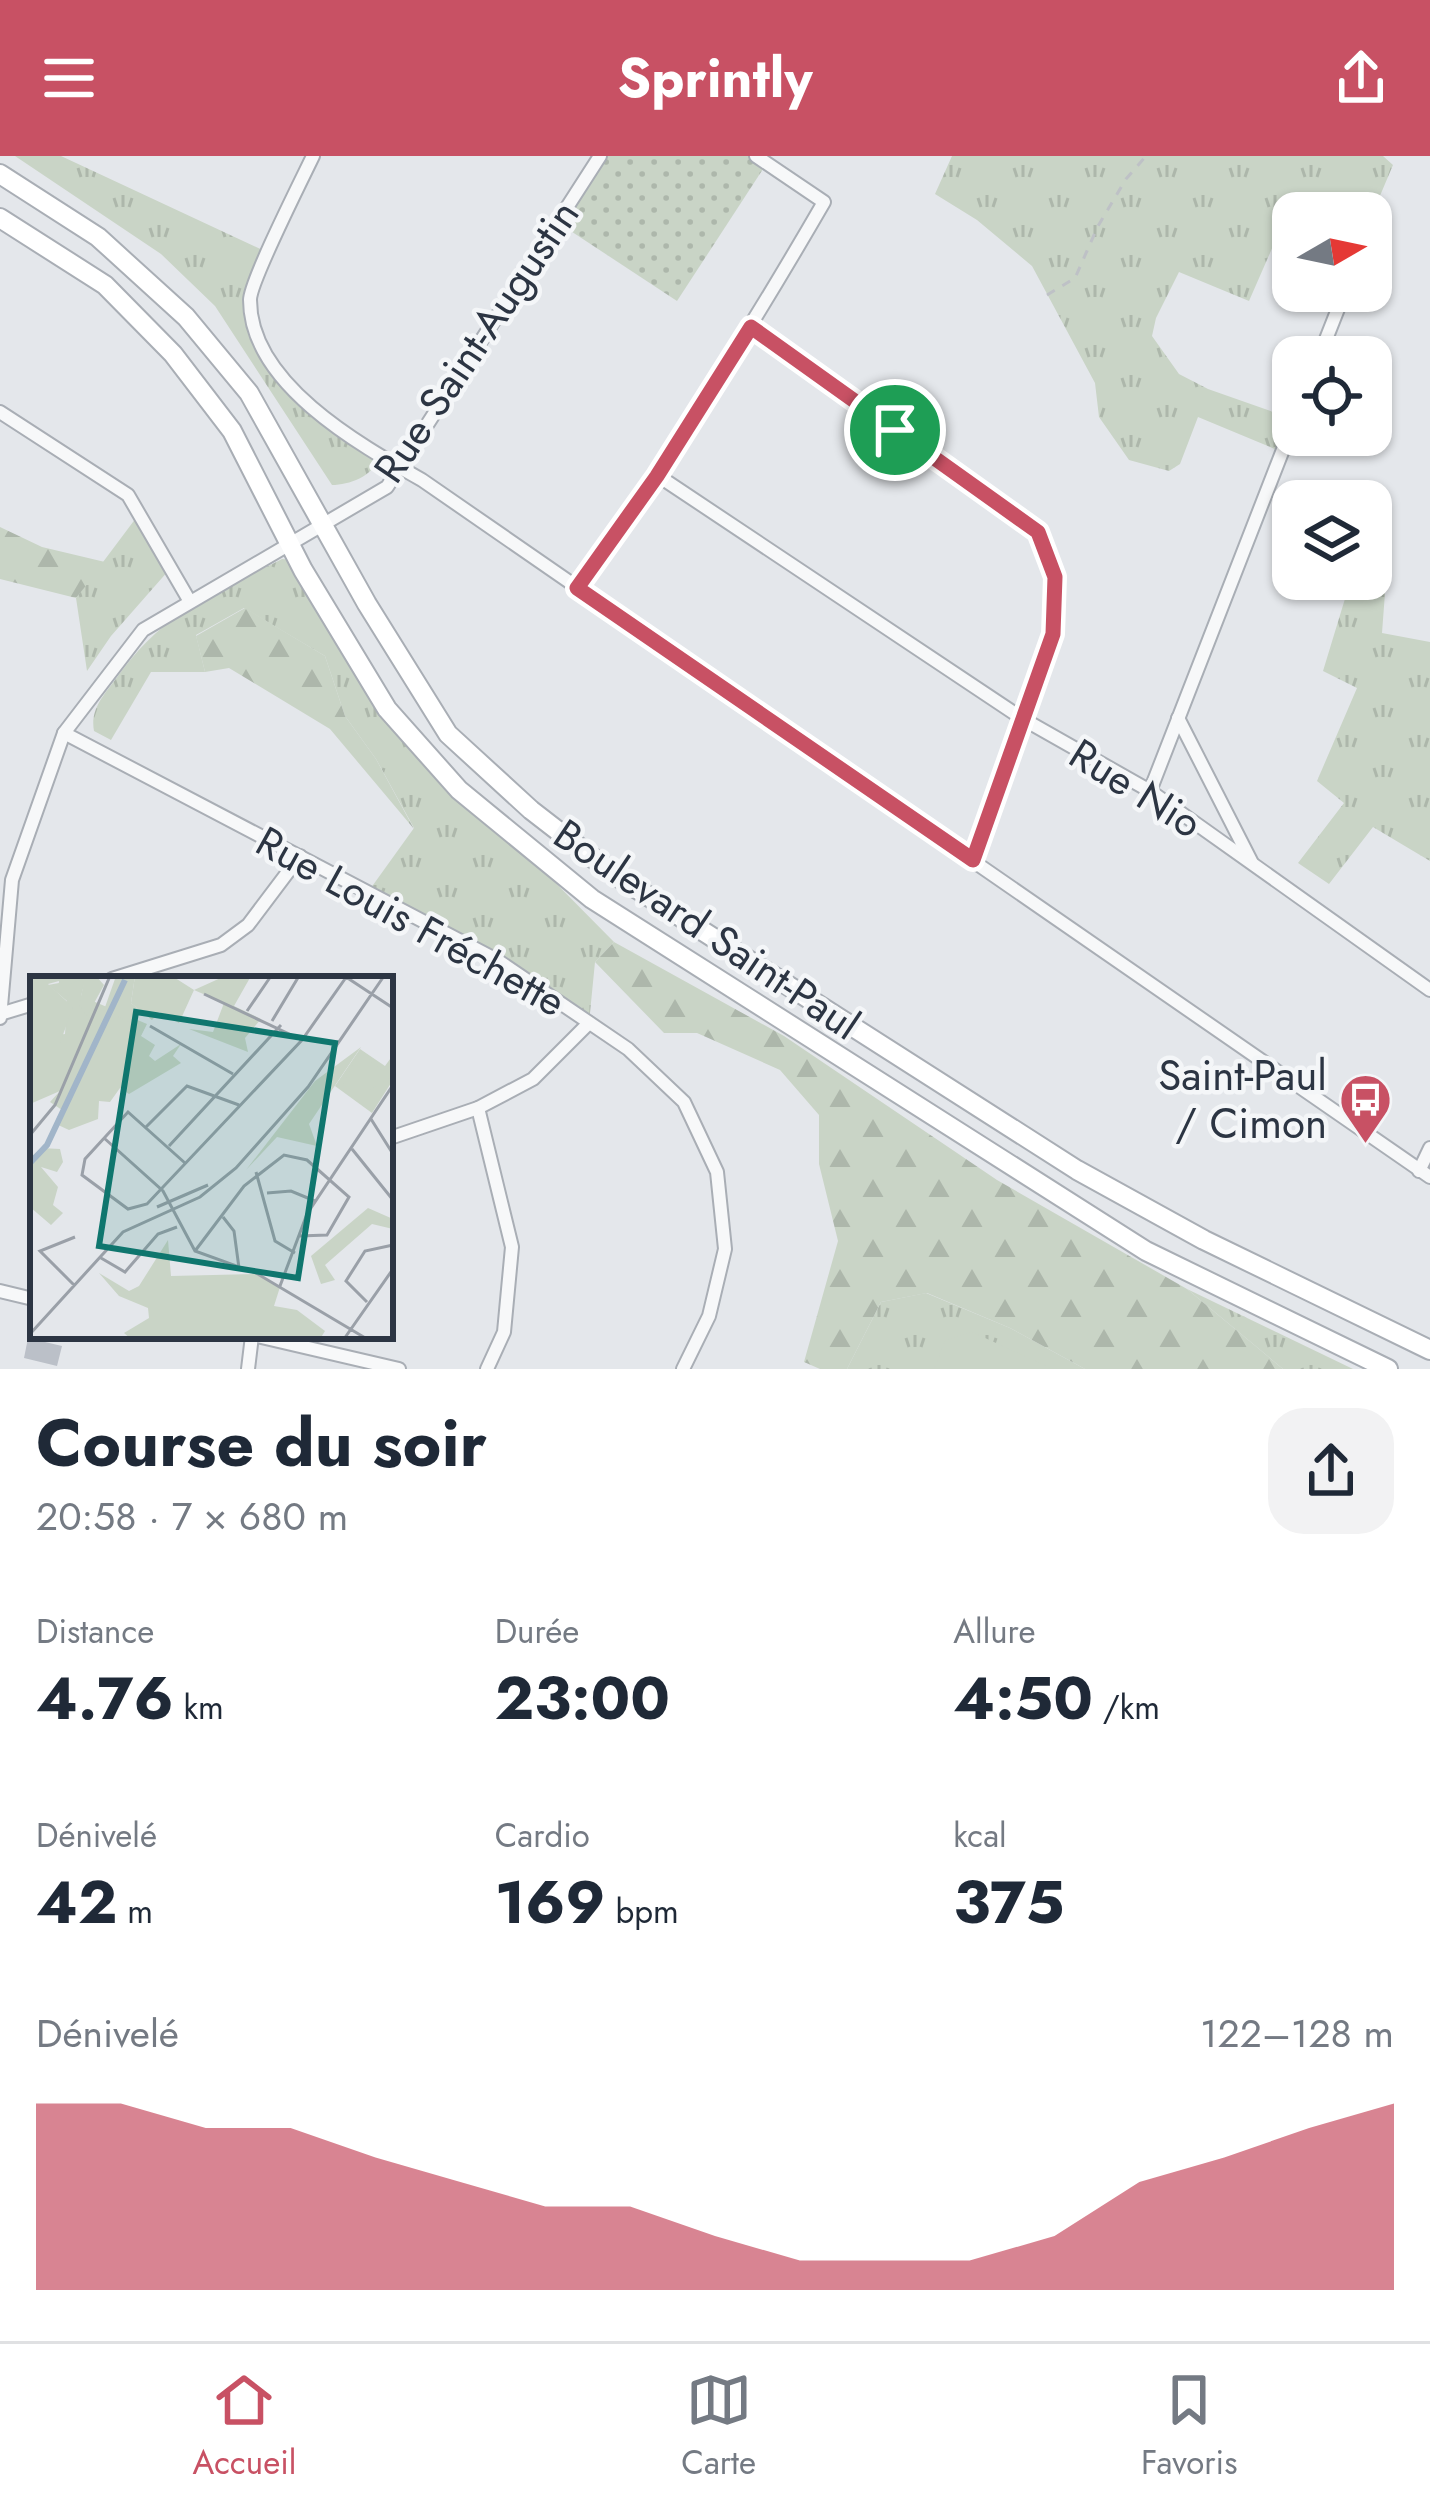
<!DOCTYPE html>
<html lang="fr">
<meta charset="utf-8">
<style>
body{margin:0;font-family:Jost,sans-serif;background:#f2f2f3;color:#1f2937;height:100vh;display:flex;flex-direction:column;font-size:45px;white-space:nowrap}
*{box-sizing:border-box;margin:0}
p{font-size:39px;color:#747a83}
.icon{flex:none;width:66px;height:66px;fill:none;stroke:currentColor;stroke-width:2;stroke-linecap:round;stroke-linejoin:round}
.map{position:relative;height:1213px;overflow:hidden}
.drawer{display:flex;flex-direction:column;background:#fff;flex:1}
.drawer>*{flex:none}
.needle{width:78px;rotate:81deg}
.buttons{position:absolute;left:1272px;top:36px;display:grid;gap:24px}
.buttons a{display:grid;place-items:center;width:120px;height:120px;border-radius:24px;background:#fff;box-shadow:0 3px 9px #0004;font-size:60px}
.pin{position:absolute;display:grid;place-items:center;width:102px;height:102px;color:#fff;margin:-51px;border:6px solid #fff;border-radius:50%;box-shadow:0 3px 12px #0007}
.round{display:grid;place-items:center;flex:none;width:126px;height:126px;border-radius:36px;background:#f2f2f3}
.head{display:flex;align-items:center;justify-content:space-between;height:204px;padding:0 36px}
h1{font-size:66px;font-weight:700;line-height:90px}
.stats{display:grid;grid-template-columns:repeat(3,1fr);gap:18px;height:204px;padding:12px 36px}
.stats div{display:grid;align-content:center}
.stats b{font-size:60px;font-weight:700}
.stats small{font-size:33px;font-weight:400}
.stats p{font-size:33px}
.chart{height:336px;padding:24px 36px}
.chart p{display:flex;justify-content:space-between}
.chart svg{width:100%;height:216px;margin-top:12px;fill:#c85164;opacity:.7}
header{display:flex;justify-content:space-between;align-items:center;height:156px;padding:0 36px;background:#c85164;color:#fff;font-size:54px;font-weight:700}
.tab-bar{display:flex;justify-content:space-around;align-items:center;height:168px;border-top:3px solid #e0e1e3;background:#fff;font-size:33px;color:#747a83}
.tab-bar a{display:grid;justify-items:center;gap:6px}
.tab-bar .on{color:#c85164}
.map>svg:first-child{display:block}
</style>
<header><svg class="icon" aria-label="menu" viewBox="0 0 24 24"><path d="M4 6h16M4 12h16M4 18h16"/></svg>Sprintly<svg class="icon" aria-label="share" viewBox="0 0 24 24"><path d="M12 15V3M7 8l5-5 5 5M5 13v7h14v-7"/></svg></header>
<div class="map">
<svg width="1430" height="1213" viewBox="0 0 1430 1213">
<defs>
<pattern id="grass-tufts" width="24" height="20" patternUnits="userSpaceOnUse" patternTransform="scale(3)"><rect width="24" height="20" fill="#c9d4c6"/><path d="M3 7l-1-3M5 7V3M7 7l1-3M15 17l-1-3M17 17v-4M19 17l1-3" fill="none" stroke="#adb7ab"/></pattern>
<pattern id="forest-firs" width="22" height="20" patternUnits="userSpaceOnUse" patternTransform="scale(3)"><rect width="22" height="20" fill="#c9d4c6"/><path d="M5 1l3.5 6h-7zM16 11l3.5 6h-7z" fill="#adb7ab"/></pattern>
<pattern id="park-dots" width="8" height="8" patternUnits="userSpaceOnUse" patternTransform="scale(3)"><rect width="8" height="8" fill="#c9d4c6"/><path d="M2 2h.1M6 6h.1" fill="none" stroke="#adb7ab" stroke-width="1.8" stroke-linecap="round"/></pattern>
</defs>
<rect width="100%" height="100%" fill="#e4e7eb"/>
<g fill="url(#grass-tufts)">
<path d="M15 0H61L269 97 249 141 259 192 299 244 378 303C373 320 349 329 332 329L215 150 161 98Z"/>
<path d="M952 0H1383L1393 9 1371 61V57H1308L1291 49 1249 145 1179 116 1156 162 1152 180 1179 218 1208 233 1293 263 1282 296 1198 261 1180 308 1169 315 1129 304 1099 261 1095 227 1032 110 977 64 935 38Z"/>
<path d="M1379 333 1391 357 1382 477 1430 486V705L1373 671 1329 728 1298 707 1344 647 1317 625 1357 532 1323 515 1351 423H1371V359Z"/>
<path d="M136 362 169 414 111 480 87 515 76 442Z"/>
<path d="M282 403 295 404 431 611 478 662 527 698 614 786 595 806 589 867 368 736 414 672 376 603 345 560 325 500 244 452 196 479 205 516H151L111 584 94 575C90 554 103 540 115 524 164 455 209 440 282 403Z"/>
<path d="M1187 1133 1353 1213H1283Z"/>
<path d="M926 1137 1010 1172 1085 1213H847L881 1146Z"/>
</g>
<g fill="url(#forest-firs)">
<path d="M0 371 42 391 105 406 76 442 0 423Z"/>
<path d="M245 452 325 500 345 560 376 603 414 673 330 573 229 512 205 516 196 480Z"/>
<path d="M614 786 784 880 997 1024 1187 1133 1283 1213H1085L1010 1172 927 1137 881 1146 847 1213H820L804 1206 838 1085 819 1008V959L780 914 697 877H664L595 806Z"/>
</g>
<path fill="url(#park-dots)" d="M595 0H756L767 7 677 145 554 64Z"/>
<path fill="#c9d4c6" d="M972 1176 1053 1213H934L945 1185Z"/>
<path fill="#bbc0c8" d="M28 1182 62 1190 57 1210 24 1202Z"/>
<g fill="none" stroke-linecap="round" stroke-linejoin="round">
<defs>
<g id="street">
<path d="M313 0C301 25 250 126 250 144 250 227 358 288 422 324L1430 1021"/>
<path d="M751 171 1038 376 1055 421 1053 478 973 704"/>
<path d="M1319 201 1345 135"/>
<path d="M0 256 128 339 189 444"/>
<path d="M657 319 1023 563 1150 635 1430 834"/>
<path d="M577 432C666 307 747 179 824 46L756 0"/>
<path d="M1178 562 1251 705"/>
<path d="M64 577 497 804 628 893 684 946 717 1016 725 1093 709 1160 683 1213"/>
<path d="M1150 635 1293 268"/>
<path d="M112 823 221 789 248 769 300 700"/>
<path d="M0 858 33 848"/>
<path d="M0 862 12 724 64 577 143 474 387 331 600 0"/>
<path d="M478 952 512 1091 504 1176 487 1213"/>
<path d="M390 982 478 952 533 923 589 867"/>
<path d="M1419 1015 1430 992"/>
<path d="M0 1135 33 1143"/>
<path d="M257 1180 399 1213"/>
<path d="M248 1213 252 1180"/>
</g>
<g id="secondary">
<path d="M0 18 98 81 186 161 249 237 367 448 448 578 531 654 615 719 1077 1014 1204 1084 1430 1194"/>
<path d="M0 62 105 129 173 198 232 275 303 414 387 553 459 634 592 743 1146 1095 1388 1213"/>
</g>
</defs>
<use href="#street" stroke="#a9aeb5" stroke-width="16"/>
<use href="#secondary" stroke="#a9aeb5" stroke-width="22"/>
<path stroke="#bec1c6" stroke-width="3" stroke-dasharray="9 9" stroke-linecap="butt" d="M1047 139 1075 122 1098 70 1126 23 1146 0"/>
<use href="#street" stroke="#f7f8f9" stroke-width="12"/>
<use href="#secondary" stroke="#fff" stroke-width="18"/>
</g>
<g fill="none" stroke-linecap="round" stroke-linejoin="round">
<defs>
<path id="route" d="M751 171 1038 376 1055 421 1053 478 973 704 577 432 657 320Z"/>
</defs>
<use href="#route" stroke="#fff" stroke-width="24"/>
<use href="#route" stroke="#c85164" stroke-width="15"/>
</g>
<defs>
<symbol id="bus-pin" viewBox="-11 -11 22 30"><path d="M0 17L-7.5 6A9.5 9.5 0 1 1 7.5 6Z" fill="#c85164" stroke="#f4f6f8"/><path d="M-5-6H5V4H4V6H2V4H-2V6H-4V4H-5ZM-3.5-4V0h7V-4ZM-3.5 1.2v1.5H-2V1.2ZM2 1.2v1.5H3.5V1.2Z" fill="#fff"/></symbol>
</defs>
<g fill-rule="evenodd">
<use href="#bus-pin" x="1336" y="914" width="59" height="81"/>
</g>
<g text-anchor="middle" stroke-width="9" stroke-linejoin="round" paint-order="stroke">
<g font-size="42" fill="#2c3543" stroke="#f4f6f8">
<text transform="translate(476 185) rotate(-56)" y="15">Rue Saint-Augustin</text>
<text transform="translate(1136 632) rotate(32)" y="15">Rue Nio</text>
<text transform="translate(411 765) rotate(29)" y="15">Rue Louis Fréchette</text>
<text transform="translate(707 773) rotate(34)" y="15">Boulevard Saint-Paul</text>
</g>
<g font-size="42" fill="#2c3543" stroke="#f4f6f8" text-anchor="end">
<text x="1327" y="934">Saint-Paul<tspan x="1327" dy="48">/ Cimon</tspan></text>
</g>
</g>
<g transform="translate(30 820)">
<rect width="363" height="363" fill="#e4e7eb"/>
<path d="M195 0H221L204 30 231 43 215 62 218 76 159 53 183 56 194 27 164 14ZM56 2 51 20 117 48 111 60 125 69 119 80 125 85 151 68 143 80 151 87 99 118 90 112 80 126 69 125 68 143 39 154 26 148 32 134 20 126 30 115 0 128V62L35 58 37 25 18 9Z" fill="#c9d4c6"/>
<path d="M0 0H66L74 9 57 40 49 29 55 2 40 8 39 20 28 15 29 5 18 8 43 31 30 67 0 62ZM86 0H105L101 27 111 35 101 47 74 34ZM331 71 279 148 287 170 247 161 216 194 285 105ZM11 172 30 173 33 186 27 196 11 191 28 211 23 229 33 237 21 249 0 231V182ZM338 232 363 243V253L342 248 295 289 305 304 291 308 281 280ZM138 264 141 300 225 298 250 311 244 330 267 334 295 355 290 363H101L94 357 119 342 118 332 89 320 69 297 99 315 109 310Z" fill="#c9d4c6"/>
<path d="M105 0H142L164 14 149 47 129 36 122 44 101 27Z" fill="#c9d4c6"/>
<path d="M330 73 355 90 363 79V104L342 137 305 110Z" fill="#c9d4c6"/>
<path d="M329 76 361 101 338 115 346 122 341 129 313 109Z" fill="#c9d4c6"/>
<path fill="none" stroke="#a1b5c9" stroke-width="6" d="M0 187 17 169 95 4"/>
<path fill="none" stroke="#9aa0a8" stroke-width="3" d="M316 1 363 32M174 18 272 64M217 35 241 0M242 45 269 0M120 50 203 98M341 143 363 178M116 151 157 110 209 129M0 159 25 129 80 0M74 162 133 215 165 275 226 297 337 363M139 170 251 49M322 173 363 224M155 187 98 136 55 183 52 199 98 233 117 228 272 64 317 0M226 196 245 265 265 277M237 217 261 215 285 225M127 231 178 209M193 241 204 255 209 292M165 275 214 210 254 179 277 184 319 221 297 259 269 260M71 282 95 296 128 258 147 251M44 309 10 275 45 261M250 310 277 238 363 109M337 326 316 305 335 275 363 269M0 358 93 256 170 221 206 192 278 111 354 0M314 363 363 293"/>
<path fill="#0f766e" fill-opacity="0.15" stroke="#0f766e" stroke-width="6" d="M106 36 305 67 268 302 69 270Z"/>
<rect width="363" height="363" fill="none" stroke="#2c3543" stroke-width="6"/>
</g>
</svg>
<div class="buttons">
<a><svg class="needle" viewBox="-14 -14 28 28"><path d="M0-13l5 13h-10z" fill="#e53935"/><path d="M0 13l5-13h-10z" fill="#747a83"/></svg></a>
<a><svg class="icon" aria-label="locate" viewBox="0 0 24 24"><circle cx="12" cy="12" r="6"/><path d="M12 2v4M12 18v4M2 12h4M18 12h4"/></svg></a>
<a><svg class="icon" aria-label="layers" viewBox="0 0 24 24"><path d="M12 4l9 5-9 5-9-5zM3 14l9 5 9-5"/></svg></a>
</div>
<div class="pin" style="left:895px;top:274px;background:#1e9e55"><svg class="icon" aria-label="arrive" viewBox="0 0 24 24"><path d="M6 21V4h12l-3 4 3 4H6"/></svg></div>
</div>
<section class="drawer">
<div class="head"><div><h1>Course du soir</h1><p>20:58 · 7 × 680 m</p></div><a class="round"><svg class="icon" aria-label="share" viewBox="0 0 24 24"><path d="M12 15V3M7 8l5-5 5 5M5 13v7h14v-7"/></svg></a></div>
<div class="stats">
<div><p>Distance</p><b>4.76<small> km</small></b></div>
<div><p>Durée</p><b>23:00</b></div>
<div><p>Allure</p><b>4:50<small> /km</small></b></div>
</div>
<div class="stats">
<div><p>Dénivelé</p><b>42<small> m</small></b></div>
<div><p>Cardio</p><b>169<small> bpm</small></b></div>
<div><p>kcal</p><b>375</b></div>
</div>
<div class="chart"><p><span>Dénivelé</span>122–128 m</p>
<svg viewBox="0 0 160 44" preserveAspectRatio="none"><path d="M0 44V6L10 6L20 11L30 11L40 17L50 22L60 27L70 27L80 33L90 38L100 38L110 38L120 33L130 22L140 17L150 11L160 6V44z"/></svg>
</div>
</section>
<nav class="tab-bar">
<a class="on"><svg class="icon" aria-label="home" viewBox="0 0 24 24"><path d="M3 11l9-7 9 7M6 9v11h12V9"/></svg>Accueil</a>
<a><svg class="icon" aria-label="map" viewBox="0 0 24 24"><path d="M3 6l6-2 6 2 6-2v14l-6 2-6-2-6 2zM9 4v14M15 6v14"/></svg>Carte</a>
<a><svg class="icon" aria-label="saved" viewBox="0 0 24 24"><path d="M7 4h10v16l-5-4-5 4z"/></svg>Favoris</a>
</nav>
